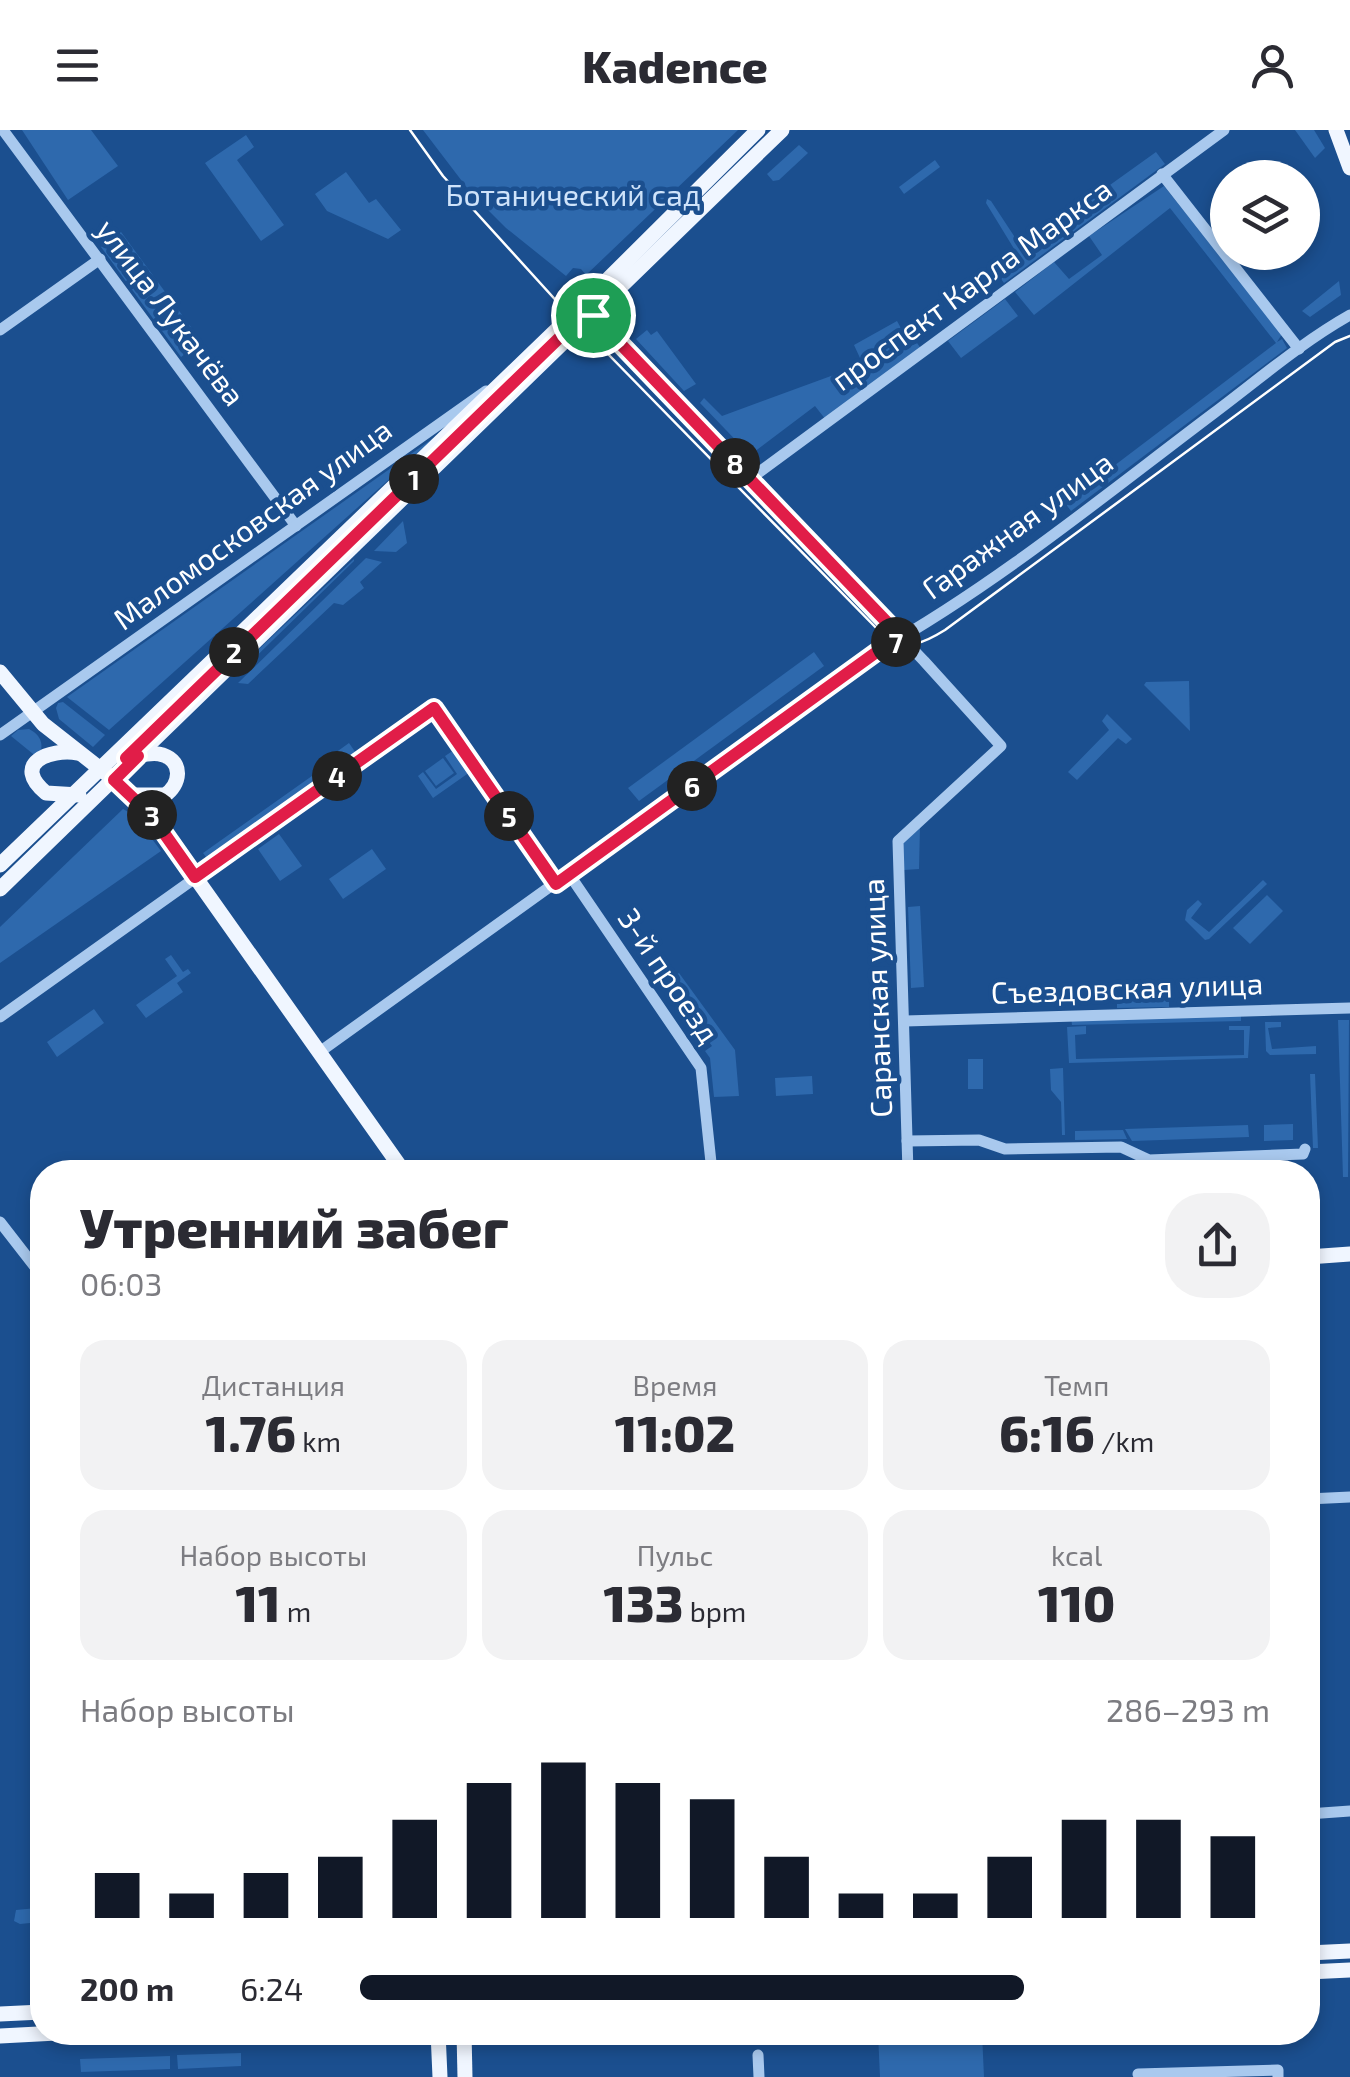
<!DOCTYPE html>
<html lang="ru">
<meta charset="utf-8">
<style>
body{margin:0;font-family:"Exo 2",sans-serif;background:#f2f2f3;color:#2b2b33;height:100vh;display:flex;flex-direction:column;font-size:38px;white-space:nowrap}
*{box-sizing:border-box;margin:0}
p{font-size:32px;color:#7c7c81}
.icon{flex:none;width:55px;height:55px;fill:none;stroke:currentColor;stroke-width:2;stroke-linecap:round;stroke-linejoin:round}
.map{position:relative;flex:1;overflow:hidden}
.details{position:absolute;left:30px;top:1030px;width:1290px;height:885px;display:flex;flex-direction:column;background:#fff;border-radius:40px;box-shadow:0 5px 15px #0003}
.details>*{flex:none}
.controls{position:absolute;left:1210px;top:30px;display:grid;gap:20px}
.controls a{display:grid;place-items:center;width:110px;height:110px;border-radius:50%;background:#fff;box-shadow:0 5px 15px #0003;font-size:50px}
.pin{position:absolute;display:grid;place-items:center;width:85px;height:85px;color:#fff;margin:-42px;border:5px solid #fff;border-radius:50%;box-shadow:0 2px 10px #0007}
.km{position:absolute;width:50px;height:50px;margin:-25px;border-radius:50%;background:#222;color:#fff;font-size:28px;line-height:50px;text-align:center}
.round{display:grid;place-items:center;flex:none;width:105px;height:105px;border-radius:40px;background:#f2f2f3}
.head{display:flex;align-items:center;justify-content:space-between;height:170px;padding:0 50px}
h1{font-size:55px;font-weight:800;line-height:75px}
.figures{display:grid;grid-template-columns:repeat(3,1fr);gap:15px;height:170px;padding:10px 50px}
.figures div{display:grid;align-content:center;border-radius:25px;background:#f2f2f3;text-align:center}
.figures b{font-size:50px;font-weight:800}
.figures small{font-size:28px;font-weight:400}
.figures p{font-size:28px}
.chart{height:280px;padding:20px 50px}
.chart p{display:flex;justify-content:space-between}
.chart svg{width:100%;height:180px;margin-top:10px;stroke:#111827;stroke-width:6}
ul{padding:0 50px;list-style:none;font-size:32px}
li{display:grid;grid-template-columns:160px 120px 1fr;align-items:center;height:75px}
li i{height:25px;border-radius:12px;background:#111827}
header{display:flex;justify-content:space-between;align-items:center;height:130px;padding:0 50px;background:#fff;font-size:45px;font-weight:800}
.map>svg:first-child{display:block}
</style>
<header><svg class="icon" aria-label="menu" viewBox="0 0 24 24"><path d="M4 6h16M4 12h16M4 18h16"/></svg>Kadence<svg class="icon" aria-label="person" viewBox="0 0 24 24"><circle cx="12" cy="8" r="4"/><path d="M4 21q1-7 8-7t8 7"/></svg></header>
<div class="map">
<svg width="1350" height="1947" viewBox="0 0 1350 1947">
<rect width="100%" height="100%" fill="#1b4f8f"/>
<g fill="#2e69ad">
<path d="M22 0H91L118 36 68 70Z"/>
<path d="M423 0H738L586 145 581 139 573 138 566 146 506 98 471 63Z"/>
<path d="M1295 0H1314L1325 18 1315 28Z"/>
<path d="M246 5 254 17 237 30 284 95 261 111 205 33Z"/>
<path d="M799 15 808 23 779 50 773 51 767 44Z"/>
<path d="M1156 22 1165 34 1004 153 993 138 1016 122 986 73 987 69 991 71 1022 118Z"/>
<path d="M935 30 940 37 904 64 899 57Z"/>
<path d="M346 42 369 73 376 69 401 100 388 109 327 81 315 64Z"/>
<path d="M1164 56 1282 204 1277 212 1282 209 1287 218 1071 381 1065 373 1276 213 1170 78 1034 185 1015 162 1054 132 1069 149 1102 125 1089 106Z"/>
<path d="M121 102 202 212 181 227 101 117Z"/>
<path d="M1339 151 1341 165 1310 187 1302 181Z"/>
<path d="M1005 169 1018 186 961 228 948 211Z"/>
<path d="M897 191 911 216 917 213 922 220 826 290 815 276 750 325 700 273 704 268 722 286 861 235 866 241 854 215Z"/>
<path d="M647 200 651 205 657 201 696 254 684 261 636 209Z"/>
<path d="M442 302 109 600 67 567Z"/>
<path d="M403 391 407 413 396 422 374 421Z"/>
<path d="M366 428 382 432 360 452 364 458 343 475 334 473 248 554 238 553Z"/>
<path d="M354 429V431L238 544 239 538Z"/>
<path d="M814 522 824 536 639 671 628 658Z"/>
<path d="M1189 551 1190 601 1144 555 1146 552Z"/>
<path d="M63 572 105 605 93 617 59 589 56 578 58 573Z"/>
<path d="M1107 584 1132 609 1126 614 1118 608 1077 650 1068 642 1109 600 1102 591Z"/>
<path d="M29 599C41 605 45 615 38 628L11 606 18 600Z"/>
<path d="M349 613 358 626 209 731 203 723 319 641 317 636Z"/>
<path d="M454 620 470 642 433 668 418 646 423 642 436 659 457 644 445 626Z"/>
<path d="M443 628 454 643 436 656 425 641Z"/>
<path d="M123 679 134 685 161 721 0 833V797Z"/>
<path d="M920 696 919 739 904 740 902 712Z"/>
<path d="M279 704 302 736 280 751 258 719Z"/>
<path d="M372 719 386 739 343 769 329 749Z"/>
<path d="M1263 750 1267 754 1209 809 1205 810 1185 790 1187 780 1198 770 1202 774 1191 788 1209 802Z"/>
<path d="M1267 765 1283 781 1250 814 1233 798Z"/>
<path d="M920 776 924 857 911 858 908 777Z"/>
<path d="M171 825 183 842 188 839 191 843 177 853 183 862 146 888 136 875 177 846 165 829Z"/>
<path d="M679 843 735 920 739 966 714 967 710 928 705 921 712 916 666 853Z"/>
<path d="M1169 869V877L1117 878V870Z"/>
<path d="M94 879 104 893 57 927 47 912Z"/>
<path d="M1241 885V891L1072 895 1071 886Z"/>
<path d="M1338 890H1349L1348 1047H1343Z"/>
<path d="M1265 892H1281V897L1268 898 1272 919 1316 916V924L1270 925 1266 921Z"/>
<path d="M1086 896V904L1075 905 1076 929 1244 925V900H1229V896H1250L1248 928 1069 933 1067 897Z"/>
<rect x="968" y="929" width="15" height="30"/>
<path d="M1063 938 1065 1005H1062L1061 972 1051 960 1050 939Z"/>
<path d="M1310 944H1315L1318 1018H1313Z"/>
<path d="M812 946 813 964 776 966 775 948Z"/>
<path d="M1293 994V1010L1264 1011V995Z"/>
<path d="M1248 995 1249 1007 1132 1011 1125 999Z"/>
<path d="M1123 1000 1127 1009 1075 1010V1001Z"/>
<path d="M37 1778 41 1783 40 1792 20 1794 14 1791 16 1780Z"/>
<path d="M878 1903H982L984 1947H880Z"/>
<path d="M241 1923V1936L178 1939 177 1925Z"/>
<path d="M170 1926V1939L81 1942 80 1929Z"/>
</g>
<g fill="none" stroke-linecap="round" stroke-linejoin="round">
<g stroke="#a9c9ee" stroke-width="11">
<path d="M3 0 296 396"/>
<path d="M1162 44 1299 219"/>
<path d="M589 181 924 531 1001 616 898 711 908 1042"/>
<path d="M0 200 100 129"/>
<path d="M750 349 1224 0"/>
<path d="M0 605 486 261"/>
<path d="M569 744 701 938 712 1042"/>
<path d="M0 887 434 578 556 753"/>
<path d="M905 891 1350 878"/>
<path d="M321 921 878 521C997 454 1105 365 1214 283 1258 250 1302 212 1350 185"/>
<path d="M907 1011 979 1010 1005 1019 1121 1017 1149 1030 1303 1024 1305 1019"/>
<path d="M0 1092 42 1146"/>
<path d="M1308 1369 1350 1367"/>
<path d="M1308 1684 1350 1681"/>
<path d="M758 1925 759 1947"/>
<path d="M1138 1944 1278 1940V1947"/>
</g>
<g stroke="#f0f6ff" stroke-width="15">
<path d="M1336 0 1350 38"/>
<path d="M0 542 43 594 126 659 152 686 404 1042"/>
<path d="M78 623C49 618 11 634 46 663L79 665"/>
<path d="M133 665H165C180 655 184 632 163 625 155 622 146 624 138 626"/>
<path d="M0 735 571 186 758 0"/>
<path d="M0 759 782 0"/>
<path d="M1308 1127 1350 1124"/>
<path d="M1308 1823 1350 1821"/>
<path d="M1308 1842 1350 1840"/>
<path d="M0 1884 42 1882"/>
<path d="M438 1902 440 1947"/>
<path d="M464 1902 465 1947"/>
<path d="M0 1906 76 1902"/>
</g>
<path stroke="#fff" stroke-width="2.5" d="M410 0 443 46 561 176 885 507C907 521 924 513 945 500L1335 212 1350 206"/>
</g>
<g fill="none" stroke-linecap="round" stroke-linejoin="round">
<defs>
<path id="route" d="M588 180 902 508 878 521 556 754 434 578 195 747 152 686 114 650 138 626 126 628Z"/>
</defs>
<use href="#route" stroke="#fff" stroke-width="20"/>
<use href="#route" stroke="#e11d48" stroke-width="12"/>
</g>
<g text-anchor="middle" stroke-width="9" stroke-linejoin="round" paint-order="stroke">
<g font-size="30" fill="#cfe3fa" stroke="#1b4f8f">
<text x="573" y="76">Ботанический сад</text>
</g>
<g font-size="30" fill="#fff" stroke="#1b4f8f">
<text transform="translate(972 155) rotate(-36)" y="10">проспект Карла Маркса</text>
<text transform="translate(170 183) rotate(53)" y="10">улица Лукачёва</text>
<text transform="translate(253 395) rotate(-36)" y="10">Маломосковская улица</text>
<text transform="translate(1018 396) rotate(-36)" y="10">Гаражная улица</text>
<text transform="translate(668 846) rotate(56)" y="10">3-й проезд</text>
<text transform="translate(1127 859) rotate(-2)" y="10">Съездовская улица</text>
<text transform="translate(878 868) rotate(-92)" y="10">Саранская улица</text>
</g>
</g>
</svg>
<div class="controls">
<a><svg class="icon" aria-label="layers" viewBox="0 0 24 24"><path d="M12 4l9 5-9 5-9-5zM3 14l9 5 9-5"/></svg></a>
</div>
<div class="pin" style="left:593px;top:185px;background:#1e9e55"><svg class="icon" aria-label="arrive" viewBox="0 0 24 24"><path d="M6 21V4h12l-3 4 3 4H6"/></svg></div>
<b class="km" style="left:414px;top:349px">1</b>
<b class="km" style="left:234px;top:522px">2</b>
<b class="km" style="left:152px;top:685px">3</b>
<b class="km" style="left:337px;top:646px">4</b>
<b class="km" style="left:509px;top:686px">5</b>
<b class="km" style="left:692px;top:656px">6</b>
<b class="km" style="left:896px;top:512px">7</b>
<b class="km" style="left:735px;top:333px">8</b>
<section class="details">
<div class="head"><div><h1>Утренний забег</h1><p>06:03</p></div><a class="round"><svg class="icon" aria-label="share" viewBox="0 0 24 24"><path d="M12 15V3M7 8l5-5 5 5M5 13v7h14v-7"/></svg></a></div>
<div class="figures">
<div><p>Дистанция</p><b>1.76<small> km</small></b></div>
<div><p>Время</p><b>11:02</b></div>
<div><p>Темп</p><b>6:16<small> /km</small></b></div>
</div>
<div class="figures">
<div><p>Набор высоты</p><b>11<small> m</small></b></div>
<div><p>Пульс</p><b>133<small> bpm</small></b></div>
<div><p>kcal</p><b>110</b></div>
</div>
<div class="chart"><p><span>Набор высоты</span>286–293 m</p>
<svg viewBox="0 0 160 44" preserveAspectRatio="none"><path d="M5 44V33M15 44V38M25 44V33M35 44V29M45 44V20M55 44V11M65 44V6M75 44V11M85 44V15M95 44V29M105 44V38M115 44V38M125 44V29M135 44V20M145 44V20M155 44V24"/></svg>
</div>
<ul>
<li><b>200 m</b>6:24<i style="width:73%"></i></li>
</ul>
</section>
</div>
